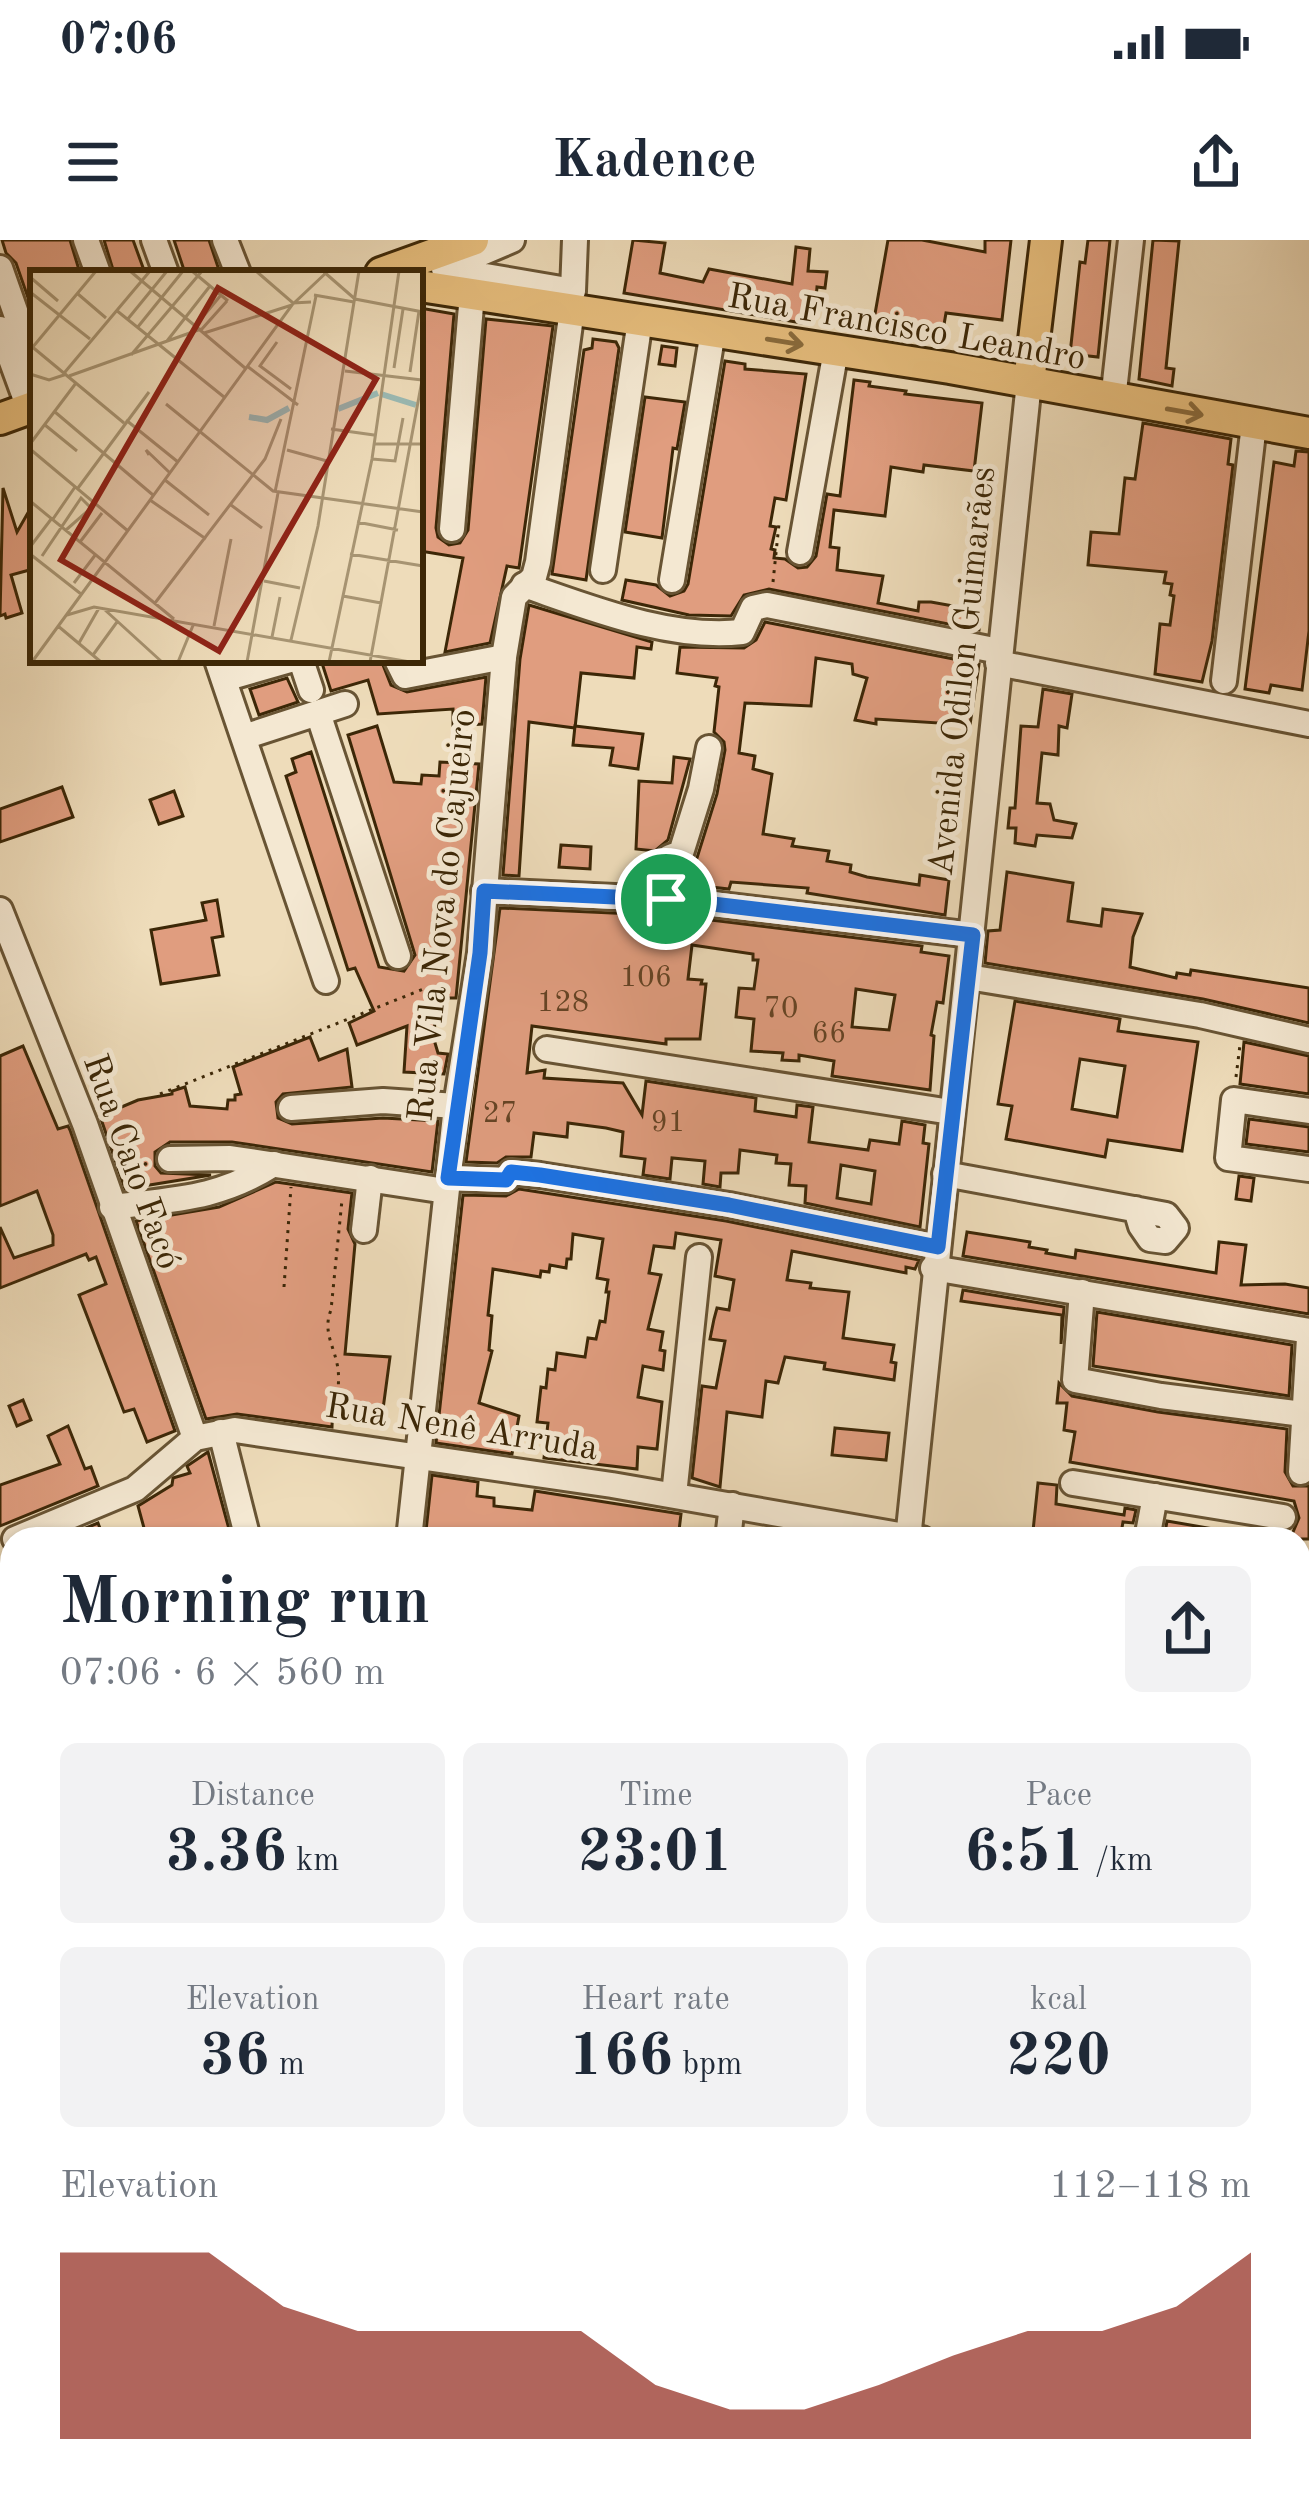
<!DOCTYPE html>
<meta charset="utf-8">
<style>
body{margin:0;font-family:"Old Standard TT",serif;background:#f2f2f3;color:#1f2937;height:100vh;display:flex;flex-direction:column;font-size:45px;white-space:nowrap}
*{box-sizing:border-box;margin:0}
p{font-size:39px;color:#747a83}
.icon{flex:none;width:66px;height:66px;fill:none;stroke:currentColor;stroke-width:2;stroke-linecap:round;stroke-linejoin:round}
.map{position:relative;flex:1;overflow:hidden}
.details{position:absolute;left:0px;top:1287px;width:1311px;height:972px;display:flex;flex-direction:column;background:#fff;border-radius:36px 36px 0 0;box-shadow:0 3px 9px #0004}
.details>*{flex:none}
.pin{position:absolute;display:grid;place-items:center;width:102px;height:102px;color:#fff;margin:-51px;border:6px solid #fff;border-radius:50%;box-shadow:0 3px 12px #0007}
.round{display:grid;place-items:center;flex:none;width:126px;height:126px;border-radius:18px;background:#f2f2f3}
.overview{display:flex;align-items:center;justify-content:space-between;height:204px;padding:0 60px}
h1{font-size:66px;font-weight:700;line-height:90px}
.stats{display:grid;grid-template-columns:repeat(3,1fr);gap:18px;height:204px;padding:12px 60px}
.stats div{display:grid;align-content:center;border-radius:18px;background:#f2f2f3;text-align:center}
.stats b{font-size:60px;font-weight:700}
.stats small{font-size:33px;font-weight:400}
.stats p{font-size:33px}
.chart{height:336px;padding:24px 60px}
.chart p{display:flex;justify-content:space-between}
.chart svg{width:100%;height:216px;margin-top:12px;fill:#8f2418;opacity:.7}
.status{display:flex;justify-content:space-between;align-items:center;height:84px;padding:0 60px;background:#fff;direction:ltr}
.status svg{height:33px;fill:currentColor}
header{display:flex;justify-content:space-between;align-items:center;height:156px;padding:0 60px;background:#fff;font-size:54px;font-weight:700}
.map>svg:first-child{display:block}
</style>
<div class="status"><b>07:06</b><svg viewBox="0 0 49 12"><path d="M0 12V9h3v3zM5 12V6h3v6zM10 12V3h3v9zM15 12V0h3v12zM26 1h20v11H26zM47 4h2v5h-2z"/></svg></div>
<header><svg class="icon" aria-label="menu" viewBox="0 0 24 24"><path d="M4 6h16M4 12h16M4 18h16"/></svg>Kadence<svg class="icon" aria-label="share" viewBox="0 0 24 24"><path d="M12 15V3M7 8l5-5 5 5M5 13v7h14v-7"/></svg></header>
<div class="map">
<svg width="1309" height="2259" viewBox="0 0 1309 2259">
<rect width="100%" height="100%" fill="#eedcba"/>
<filter id="stains"><feTurbulence type="fractalNoise" baseFrequency=".00167" numOctaves="4"/><feColorMatrix values="0 0 0 0 .2 0 0 0 0 .09 0 0 0 0 .02 0 0 0 .5 -.17"/></filter>
<radialGradient id="worn" r=".72"><stop offset=".6" stop-color="#630" stop-opacity="0"/><stop offset="1" stop-color="#630" stop-opacity=".3"/></radialGradient>
<g fill="none" stroke-linecap="round" stroke-linejoin="round">
<path stroke="#747f6f" stroke-width="6" d="M0 2052 12 2041"/>
</g>
<g fill="#e09d7f" stroke="#3c2707" stroke-width="3" fill-rule="evenodd">
<path d="M2 0H70L80 33H33V72L16 23 6 13Z"/>
<path d="M104 0H133L145 33H114Z"/>
<path d="M174 0H209L220 33H185Z"/>
<path d="M633 0 665 3 660 33 703 42 709 29 792 44 796 7 810 9 808 31 827 32 825 48 817 47 816 59 807 58 802 83 624 53Z"/>
<path d="M888 0H922L985 12V0H1011L1002 80 946 73 941 102 872 91Z"/>
<path d="M1088 0H1110L1098 117 1070 114 1080 22 1085 23Z"/>
<path d="M1153 0 1179 1 1166 128 1174 129 1172 146 1139 139Z"/>
<path d="M420 68 454 74 436 288 438 297 449 305 460 303 468 290 486 79 553 86 519 328 507 326 490 403 445 412 463 318 420 311Z"/>
<path d="M593 99 616 102 619 108 586 340 552 334 584 110 592 108Z"/>
<path d="M662 106 677 108 675 126 659 124Z"/>
<path d="M725 121 745 124V129L806 134 786 260 775 258 770 286 776 287 771 309 775 310 774 318 785 319 798 328 807 327 816 316 827 254 840 256 854 140 870 142 869 146 906 151 905 154 982 163 974 231 924 225 923 232 891 227 885 276 834 270 830 307 839 308 837 330 883 336 878 363 918 371 919 362H931L981 371 979 390 769 349 744 355 731 376 689 375 622 360 626 340 656 345 670 356 684 351 688 344Z"/>
<path d="M645 157 685 162 677 209 673 208 662 298 625 292Z"/>
<path d="M1143 183 1231 199 1228 224 1233 225 1212 401 1202 442 1155 434 1160 384 1170 385 1174 356 1170 355 1172 344 1164 343 1166 332 1088 325 1091 292 1119 294 1125 238 1135 239Z"/>
<path d="M1296 211 1309 212V391L1302 450 1271 445 1269 453 1245 449 1274 222 1294 226Z"/>
<path d="M3 248 17 292 33 264V329L11 335 22 373 6 378 5 374 0 376Z"/>
<path d="M529 365 652 402 651 409 637 407 634 438 581 433 575 488 529 482 519 636 503 635 520 419Z"/>
<path d="M765 382 979 424 970 485 876 479V484L855 480 867 438 853 434 852 424 816 418 811 466 745 463 739 513 755 516 753 529 772 534 763 594 794 599 792 606 829 611 827 621 851 625 850 632 867 637 919 645 920 635 949 640 945 675 807 653 808 648 731 642 729 649 684 644 685 629 697 618 717 554 725 510 724 502 714 492 719 447 715 446 717 438 677 433 680 407 744 408 756 400Z"/>
<path d="M321 420H381L391 445 407 452 486 437 482 484 453 486V469L378 474 368 440 331 451Z"/>
<path d="M287 438 298 462 259 475 250 449Z"/>
<path d="M1043 449 1072 454 1067 488 1059 486 1058 515 1042 513 1037 563 1050 564 1054 580 1076 584 1072 598 1037 595 1035 606 1015 603 1016 588H1008L1010 568H1015L1021 486 1038 487Z"/>
<path d="M377 486 394 542 421 544 422 535 439 536 440 522 479 524 456 758H434L435 803 438 813 448 814 444 834 404 832 407 786 357 805 349 783 374 771 355 728 348 730 286 536 296 532 292 519 311 512 379 727 404 731 415 715 348 495Z"/>
<path d="M575 486 643 494 638 529 610 525 613 508 573 505Z"/>
<path d="M674 517 690 519 668 600 655 611 636 609 639 541 672 543Z"/>
<path d="M62 547 73 577 0 602V569Z"/>
<path d="M174 551 183 576 159 584 150 560Z"/>
<path d="M561 605 591 607 590 629 559 627Z"/>
<path d="M1007 632 1073 643 1068 681 1101 686 1103 669 1142 674 1133 697 1130 727 1176 738 1177 733 1190 735 1191 730 1309 748V783L1203 759 985 723 988 691 1000 690Z"/>
<path d="M217 660 223 696 212 698 219 735 161 744 151 690 206 680 202 663Z"/>
<path d="M500 668 678 676 922 706 921 712 949 716 943 763 937 762 931 795 934 796 930 850 832 836 834 821 799 815V821L782 820 783 813 751 811 754 779 736 777 739 748 754 749 758 720H753V714L692 705 688 739 702 740 701 744H706L700 799H666V804L532 786 527 833 545 830 544 838 623 843 642 875 646 841 756 858 755 871 796 877 797 865 813 867 809 902 868 910 870 900 899 904 902 881 925 885 923 903 929 904 920 987 805 963 806 946 789 945 791 924 776 923 777 915 740 910 738 933H721L720 947 703 944 705 921 672 918 670 939 643 935 645 919 621 916 623 892 606 888 568 883 567 897 534 893 531 917H506L497 923 466 922ZM856 749 895 755 889 790 852 787ZM841 925 875 931 871 964 837 958Z"/>
<path d="M1015 761 1120 779 1118 791 1198 802 1182 911 1108 900 1105 917 1006 899 1012 866 998 864ZM1080 819 1125 826 1117 877 1072 869Z"/>
<path d="M310 797 319 820 347 809 352 847 283 854 276 862 278 878 292 884 383 878 438 881 432 932 232 902H170L155 912V926L161 933 211 935 125 949 100 876 138 860 172 854V851L185 847 190 866 227 869 228 860H235V855L241 854 233 827Z"/>
<path d="M1244 802 1309 816V854L1240 844Z"/>
<path d="M23 806 58 889 68 886 70 890 175 1191 147 1202 134 1169 124 1172 79 1055 106 1044 96 1017 89 1020 86 1014 0 1048V987L14 1018 53 1005V995L37 951 0 966V816Z"/>
<path d="M1249 879 1309 887V912L1246 904Z"/>
<path d="M1239 936 1254 938 1251 961 1236 959Z"/>
<path d="M276 942 352 953 348 989 355 1004 345 1114 390 1117 381 1184 363 1182 366 1163 333 1160 332 1187 237 1174 206 1179 136 981 219 967Z"/>
<path d="M519 949 726 981 919 1020 915 1029 906 1027V1033L792 1011 787 1040 811 1043 810 1048 849 1052 843 1098 894 1105 891 1122 896 1123 894 1140 824 1129 825 1123 785 1117 778 1143 766 1141 762 1177 727 1172 720 1247 692 1238 702 1146 716 1148 725 1101 710 1099 714 1079 717 1068 729 1070 734 1040 715 1036 721 1000 676 993 674 1008 654 1006 649 1033 661 1035 648 1089 663 1092 660 1110 665 1111 663 1130 643 1126 638 1157 662 1162 657 1209 638 1207 637 1229 544 1218 548 1183 537 1182 541 1147 546 1148 548 1129 555 1130 557 1113 585 1117 588 1098 596 1099 600 1081 605 1082 609 1052H606L608 1040 597 1038 603 999 573 994 571 1019H567L566 1028 550 1025 549 1032 541 1031 540 1037 493 1029 488 1075 492 1076 489 1110 492 1111 479 1163 519 1176 512 1214 436 1203 463 955 506 956Z"/>
<path d="M967 992 1030 1002 1029 1007 1047 1010 1046 1013 1075 1018 1076 1010 1216 1033 1219 1002 1246 1005 1241 1045 1285 1044 1309 1048V1074L963 1016Z"/>
<path d="M963 1050 1064 1067 1061 1104 1062 1075 961 1061Z"/>
<path d="M1097 1072 1292 1105 1289 1156 1093 1126Z"/>
<path d="M1059 1143 1072 1156 1158 1172 1287 1189 1285 1232 1293 1246H1309V1299H1290L1299 1278 1294 1261 1070 1222 1075 1192 1064 1190 1067 1163H1057Z"/>
<path d="M23 1160 31 1180 17 1186 9 1166Z"/>
<path d="M68 1186 85 1229 91 1227 98 1246 0 1286V1245L60 1224 48 1196Z"/>
<path d="M835 1188 889 1193 886 1220 832 1215Z"/>
<path d="M208 1212 229 1289 219 1293 220 1299H147L138 1266 172 1245 173 1238 190 1233 187 1226Z"/>
<path d="M432 1235 478 1242 477 1256 494 1258V1266L532 1270 535 1251 681 1274 678 1299 430 1298V1291H426Z"/>
<path d="M1038 1243 1057 1245 1056 1264 1124 1275 1125 1268 1136 1270 1133 1283 1123 1282 1120 1299H1083L1033 1291Z"/>
<path d="M1167 1281 1225 1291 1224 1299H1164Z"/>
<path d="M98 1283 104 1299H59Z"/>
</g>
<g fill="none" stroke-linecap="round" stroke-linejoin="round">
<defs>
<g id="minor">
<path d="M86 0 98 33"/>
<path d="M154 0 166 33"/>
<path d="M225 0 238 33"/>
<path d="M512 0 444 29 573 51 575 0"/>
<path d="M0 28 33 122"/>
<path d="M0 89 29 168"/>
<path d="M1113 160 1131 0"/>
<path d="M452 289 472 54"/>
<path d="M800 312 836 110"/>
<path d="M603 330 640 80"/>
<path d="M672 340 713 91"/>
<path d="M524 345C591 368 670 400 742 392L753 368 767 365 999 411"/>
<path d="M217 420 326 741"/>
<path d="M301 420 311 450"/>
<path d="M397 420 405 436 504 417"/>
<path d="M998 423 1309 484"/>
<path d="M224 439 290 420"/>
<path d="M1224 441 1254 184"/>
<path d="M318 473 398 716"/>
<path d="M244 497 345 464"/>
<path d="M484 651 679 660 972 695"/>
<path d="M666 659 670 617 681 613 701 549 709 508"/>
<path d="M0 670 85 884 195 1198"/>
<path d="M968 737 1200 775 1309 800"/>
<path d="M547 809 951 872"/>
<path d="M291 868 383 861 456 866"/>
<path d="M1309 871 1234 860 1228 918 1309 929"/>
<path d="M170 919 230 918 446 951"/>
<path d="M945 934 1166 975 1176 988 1165 1001 1150 999 1141 986 1136 969"/>
<path d="M448 938 505 940 511 932 540 935 729 965 938 1007"/>
<path d="M112 967C175 959 219 959 274 924"/>
<path d="M364 990 370 938"/>
<path d="M933 1028 1309 1091"/>
<path d="M1082 1052 1075 1140 1161 1156 1303 1174"/>
<path d="M221 1192 248 1299"/>
<path d="M1301 1232 1309 1098"/>
<path d="M1073 1243 1283 1277"/>
<path d="M674 1255 699 1017"/>
<path d="M15 1299 135 1249 195 1198 235 1190 612 1245 922 1299"/>
<path d="M409 1299 456 866 480 713 504 417 514 357 534 337 538 322 572 69"/>
<path d="M728 1299 732 1265"/>
<path d="M908 1299 1029 142"/>
<path d="M1147 1299 1155 1256"/>
<path d="M1299 1362 1309 1349"/>
<path d="M0 1405 12 1400"/>
<path d="M0 1558 12 1585"/>
<path d="M1299 1649 1309 1650"/>
<path d="M0 1833 12 1828"/>
<path d="M1299 1869 1309 1856"/>
<path d="M1299 1911 1309 1898"/>
<path d="M1299 1946 1309 1947"/>
<path d="M1299 2025 1309 1965"/>
<path d="M1299 2231 1309 2233"/>
<path d="M239 2247 244 2259"/>
<path d="M548 2247 553 2259"/>
<path d="M1055 2247 1065 2257"/>
<path d="M86 2259 113 2247"/>
<path d="M804 2259 806 2247"/>
<path d="M946 2259 956 2247"/>
<path d="M1174 2259 1176 2247"/>
</g>
<g id="major">
<path d="M381 33 473 0"/>
<path d="M420 46 950 128 1309 193"/>
<path d="M1029 142 1046 0"/>
<path d="M0 179 33 167"/>
</g>
</defs>
<use href="#minor" stroke="#685434" stroke-width="30"/>
<use href="#major" stroke="#3c2707" stroke-width="36"/>
<g stroke="#3c2707" stroke-width="3" stroke-dasharray="3 6" stroke-linecap="butt">
<path d="M773 342 779 284"/>
<path d="M1236 837 1240 805"/>
<path d="M160 854 426 748 447 763"/>
<path d="M284 1047 291 947"/>
<path d="M334 1180C336 1164 340 1145 338 1129 335 1107 322 1092 331 1070L342 960"/>
</g>
<use href="#minor" stroke="#f4e8d2" stroke-width="24"/>
<use href="#major" stroke="#e7be7d" stroke-width="30"/>
</g>
<defs><path id="oneway-shaft" d="M-6 0H5M1.5-3L5.5 0L1.5 3" fill="none" stroke-width="1.6" stroke-linecap="round" stroke-linejoin="round" transform="scale(3)"/></defs>
<g stroke="#896b3c">
<use href="#oneway-shaft" transform="translate(785 102) rotate(9)"/>
<use href="#oneway-shaft" transform="translate(1185 172) rotate(10)"/>
</g>
<g fill="none" stroke-linecap="round" stroke-linejoin="round">
<defs>
<path id="route" d="M484 651 679 660 973 695 938 1007 729 965 540 935 511 932 506 940 448 938 480 713Z"/>
</defs>
<use href="#route" stroke="#fff" stroke-width="24"/>
<use href="#route" stroke="#1a73e8" stroke-width="15"/>
</g>
<g text-anchor="middle" stroke-width="10" stroke-linejoin="round" paint-order="stroke">
<g font-size="30" fill="#654425">
<text x="646" y="746">106</text>
<text x="563" y="771">128</text>
<text x="781" y="777">70</text>
<text x="829" y="802">66</text>
<text x="500" y="882">27</text>
<text x="668" y="891">91</text>
</g>
<g font-size="36" fill="#3c2707" stroke="#f4e8d2">
<text transform="translate(907 85) rotate(10)" y="13">Rua Francisco Leandro</text>
<text transform="translate(960 431) rotate(-84)" y="13">Avenida Odilon Guimarães</text>
<text transform="translate(440 675) rotate(-84)" y="13">Rua Vila Nova do Cajueiro</text>
<text transform="translate(134 921) rotate(70)" y="13">Rua Caio Facó</text>
<text transform="translate(462 1185) rotate(9)" y="13">Rua Nenê Arruda</text>
</g>
</g>
<g transform="translate(30 30)">
<rect width="393" height="393" fill="#eedcba"/>
<path fill="none" stroke="#9abab4" stroke-width="6" d="M351 124 386 135M308 139 348 123M219 147 237 150 259 138"/>
<path fill="none" stroke="#a79472" stroke-width="3" d="M100 1 215 98M162 1 198 31M226 1 263 33 281 32M294 2 325 29 393 42M0 7 28 31M0 22 60 69M48 24 76 48M284 25 324 32M86 40 194 127M97 50 137 1M166 55 191 25M107 58 153 1M171 60 197 31M174 63 262 35M137 71 180 16M247 72 230 96 261 119M0 75 94 153M2 78 66 1M101 85 172 1M217 96 268 135M364 98 373 39M315 101 392 110M35 102 120 1M380 102 389 41M0 104 19 110 37 104M39 106 171 59M136 134 243 221 393 242M25 142 123 225M96 150 148 192M15 155 47 181M301 159 344 165M0 174 46 113M344 174H393M0 179 98 261M257 180 297 191M119 185 116 180 140 203M342 189 365 191 373 148M135 210 179 245M48 218 119 122M245 222 286 26M120 230 176 269M0 231 144 349M201 235 232 258M23 249 45 217M327 252 368 260M50 272 72 243M0 277 22 248M0 284 51 324M320 284 393 296M12 286 51 228 61 238 36 260M75 292 262 35 298 1M234 311 270 318M44 313 66 284M313 326 351 333M125 333 235 189 251 149M75 340 132 392M37 345 64 337 380 392M28 356 71 392M184 356 201 269M242 367 250 327M261 370 288 256 329 1M49 373 69 338M63 385 87 352M2 392 75 292M148 392 164 353M217 392 248 223M299 392 342 189 369 1M340 392 393 105"/>
<path fill="#8f2418" fill-opacity="0.15" stroke="#8f2418" stroke-width="6" d="M188 18 346 109 189 381 31 290Z"/>
<rect width="393" height="393" fill="none" stroke="#3c2707" stroke-width="6"/>
</g>
<rect width="100%" height="100%" filter="url(#stains)"/>
<rect width="100%" height="100%" fill="url(#worn)"/>
</svg>
<div class="pin" style="left:666px;top:659px;background:#1e9e55"><svg class="icon" aria-label="arrive" viewBox="0 0 24 24"><path d="M6 21V4h12l-3 4 3 4H6"/></svg></div>
<section class="details">
<div class="overview"><div><h1>Morning run</h1><p>07:06 · 6 × 560 m</p></div><a class="round"><svg class="icon" aria-label="share" viewBox="0 0 24 24"><path d="M12 15V3M7 8l5-5 5 5M5 13v7h14v-7"/></svg></a></div>
<div class="stats">
<div><p>Distance</p><b>3.36<small> km</small></b></div>
<div><p>Time</p><b>23:01</b></div>
<div><p>Pace</p><b>6:51<small> /km</small></b></div>
</div>
<div class="stats">
<div><p>Elevation</p><b>36<small> m</small></b></div>
<div><p>Heart rate</p><b>166<small> bpm</small></b></div>
<div><p>kcal</p><b>220</b></div>
</div>
<div class="chart"><p><span>Elevation</span>112–118 m</p>
<svg viewBox="0 0 160 44" preserveAspectRatio="none"><path d="M0 44V6L10 6L20 6L30 17L40 22L50 22L60 22L70 22L80 33L90 38L100 38L110 33L120 27L130 22L140 22L150 17L160 6V44z"/></svg>
</div>
</section>
</div>
